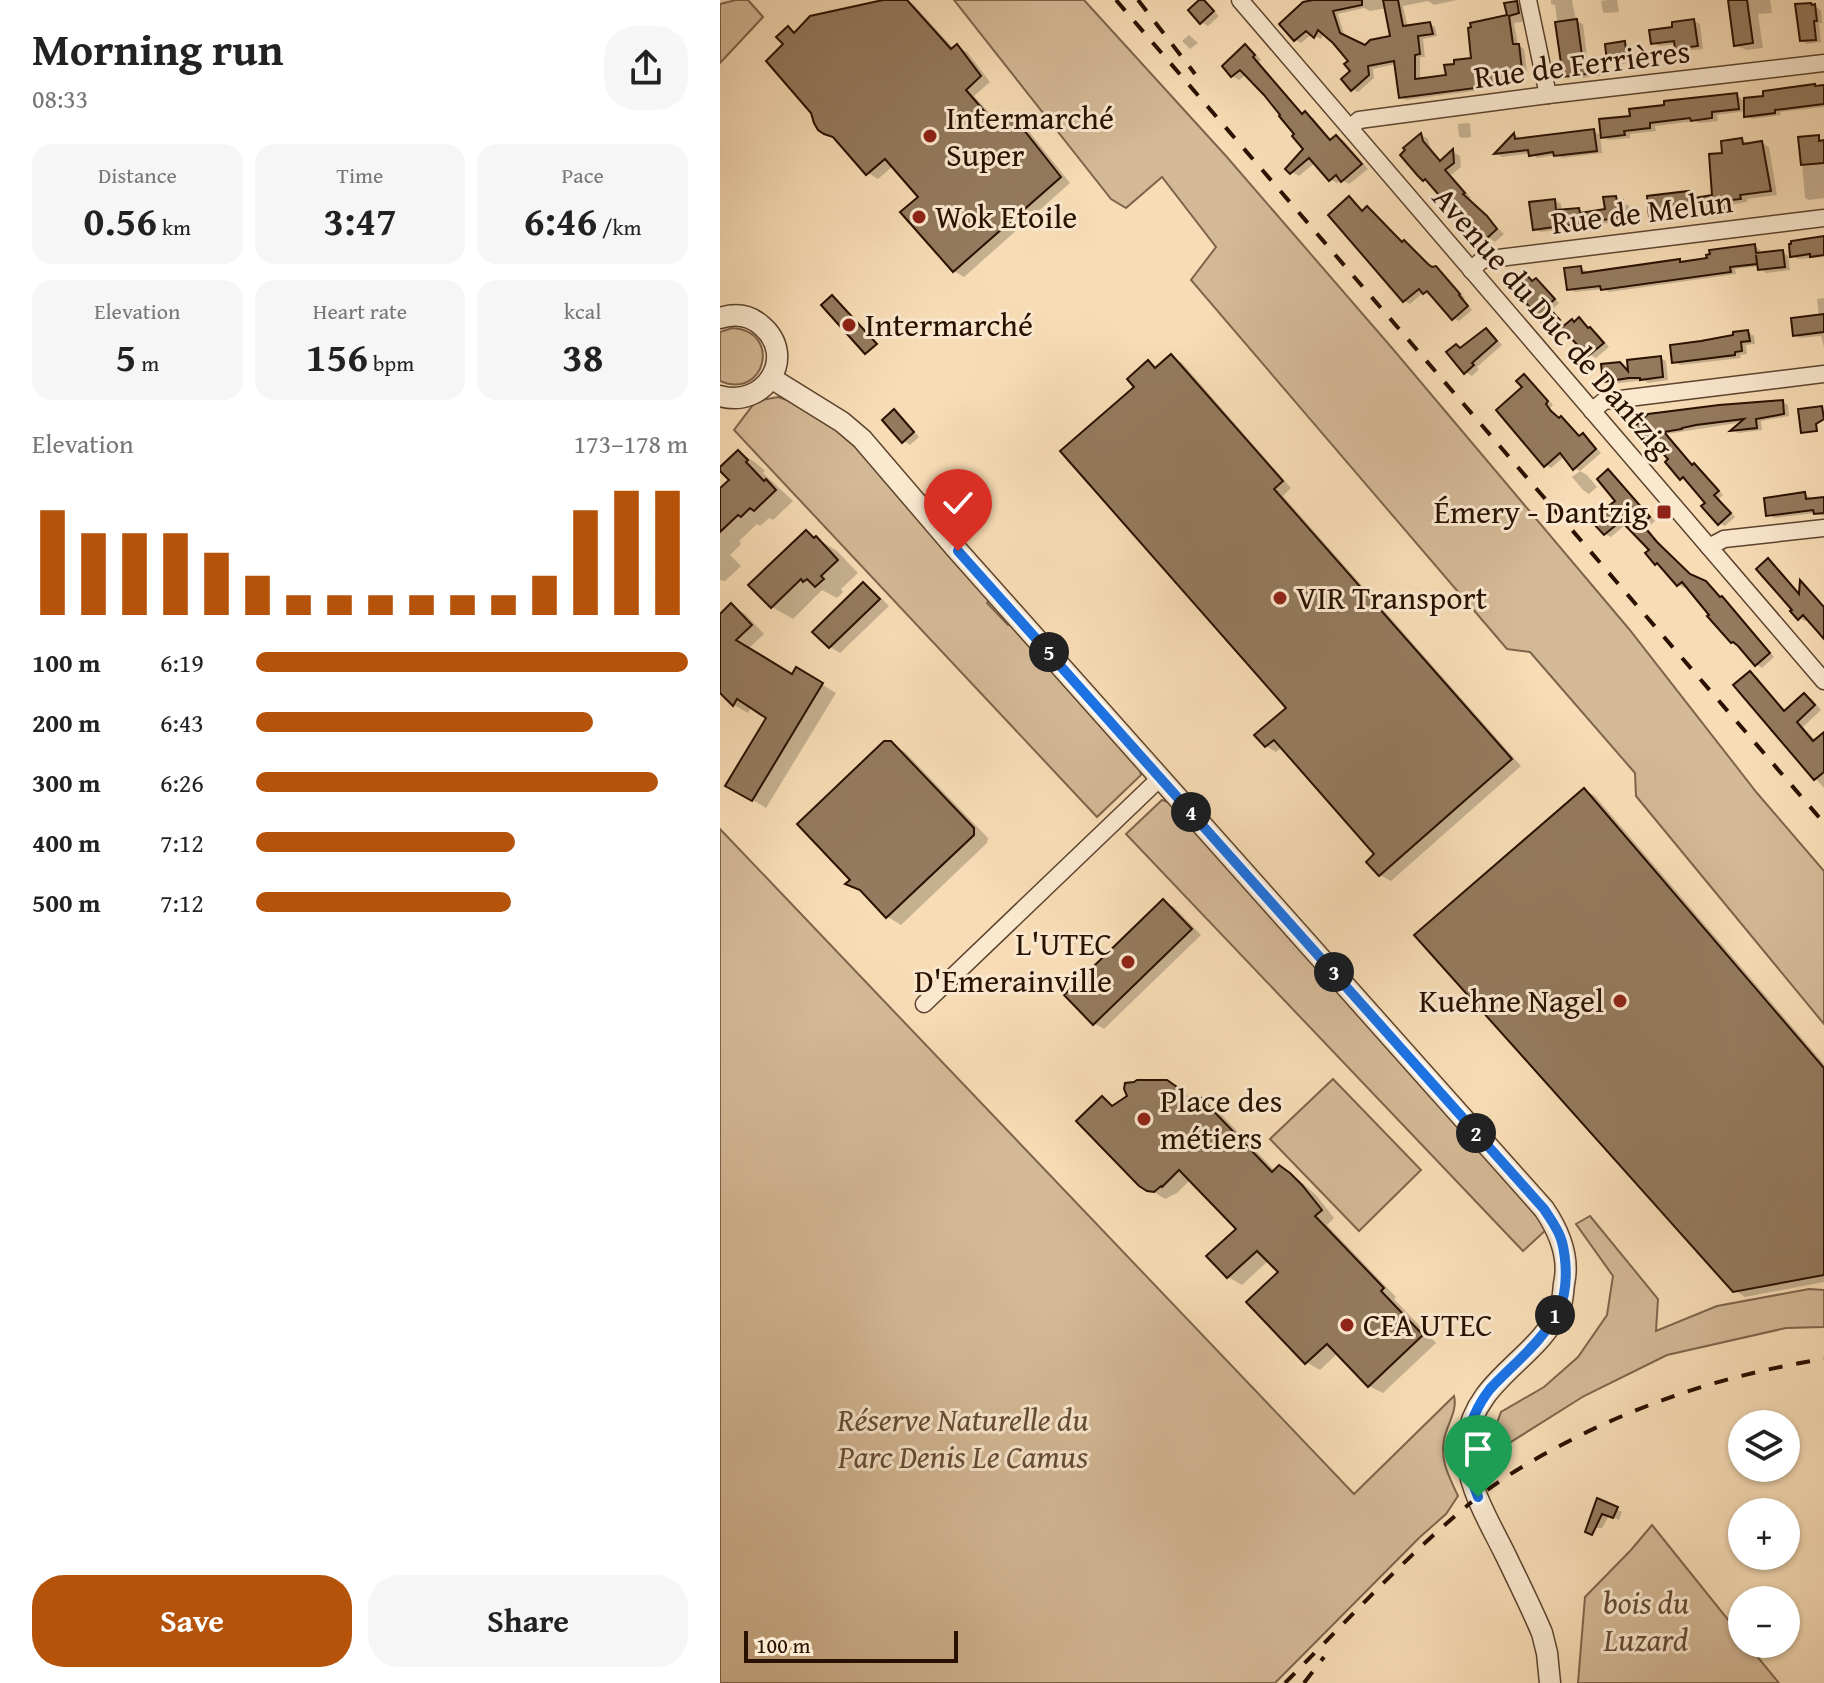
<!DOCTYPE html>
<meta charset="utf-8">
<style>
body{margin:0;font-family:"Gentium Book Plus",serif;background:#f6f6f6;color:#222;height:100vh;display:flex;flex-direction:column;font-size:30px;white-space:nowrap}
*{box-sizing:border-box;margin:0}
p{font-size:26px;color:#767676}
.icon{flex:none;width:44px;height:44px;fill:none;stroke:currentColor;stroke-width:2;stroke-linecap:round;stroke-linejoin:round}
.map{position:relative;flex:1;overflow:hidden}
.side{display:flex;flex-direction:column;background:#fff;width:720px}
.side>*{flex:none}
.tools{position:absolute;left:1008px;top:1410px;display:grid;gap:16px}
.tools a{display:grid;place-items:center;width:72px;height:72px;border-radius:50%;background:#fff;box-shadow:0 2px 6px #0004;font-size:40px}
.scale{position:absolute;left:24px;bottom:20px;width:214px;box-sizing:border-box;padding-left:8px;border:4px solid #291000;border-top:0;font-size:22px;line-height:28px;white-space:nowrap;color:#291000;-webkit-text-stroke:6px #fae8cf;paint-order:stroke}
.pin{position:absolute;display:grid;place-items:center;width:68px;height:68px;color:#fff;margin:-82px -34px;border-radius:50% 50% 50% 0;rotate:-45deg;box-shadow:0 0 8px #0007}
.pin .icon{rotate:45deg}
.km{position:absolute;width:40px;height:40px;margin:-20px;border-radius:50%;background:#222;color:#fff;font-size:22px;line-height:40px;text-align:center}
.round{display:grid;place-items:center;flex:none;width:84px;height:84px;border-radius:32px;background:#f6f6f6}
.summary{display:flex;align-items:center;justify-content:space-between;height:136px;padding:0 32px}
h1{font-size:44px;font-weight:800;line-height:60px}
.figures{display:grid;grid-template-columns:repeat(3,1fr);gap:12px;height:136px;padding:8px 32px}
.figures div{display:grid;align-content:center;border-radius:20px;background:#f6f6f6;text-align:center}
.figures b{font-size:40px;font-weight:800}
.figures small{font-size:22px;font-weight:400}
.figures p{font-size:22px}
.chart{height:224px;padding:16px 32px}
.chart p{display:flex;justify-content:space-between}
.chart svg{width:100%;height:144px;margin-top:8px;stroke:#b45309;stroke-width:6}
.button{display:flex;gap:16px;margin-top:auto;padding:16px 32px}
.button a{flex:1;height:92px;border-radius:32px;background:#b45309;color:#fff;font-size:32px;font-weight:800;line-height:92px;text-align:center}
.button a+a{background:#f6f6f6;color:#222}
ul{padding:0 32px;list-style:none;font-size:26px}
li{display:grid;grid-template-columns:128px 96px 1fr;align-items:center;height:60px}
li i{height:20px;border-radius:10px;background:#b45309}
main{display:flex;flex:1;min-height:0}
.map>svg:first-child{display:block}
</style>
<main>
<section class="side">
<div class="summary"><div><h1>Morning run</h1><p>08:33</p></div><a class="round"><svg class="icon" aria-label="share" viewBox="0 0 24 24"><path d="M12 15V3M7 8l5-5 5 5M5 13v7h14v-7"/></svg></a></div>
<div class="figures">
<div><p>Distance</p><b>0.56<small> km</small></b></div>
<div><p>Time</p><b>3:47</b></div>
<div><p>Pace</p><b>6:46<small> /km</small></b></div>
</div>
<div class="figures">
<div><p>Elevation</p><b>5<small> m</small></b></div>
<div><p>Heart rate</p><b>156<small> bpm</small></b></div>
<div><p>kcal</p><b>38</b></div>
</div>
<div class="chart"><p><span>Elevation</span>173–178 m</p>
<svg viewBox="0 0 160 44" preserveAspectRatio="none"><path d="M5 44V12M15 44V19M25 44V19M35 44V19M45 44V25M55 44V32M65 44V38M75 44V38M85 44V38M95 44V38M105 44V38M115 44V38M125 44V32M135 44V12M145 44V6M155 44V6"/></svg>
</div>
<ul>
<li><b>100 m</b>6:19<i style="width:100%"></i></li>
<li><b>200 m</b>6:43<i style="width:78%"></i></li>
<li><b>300 m</b>6:26<i style="width:93%"></i></li>
<li><b>400 m</b>7:12<i style="width:60%"></i></li>
<li><b>500 m</b>7:12<i style="width:59%"></i></li>
</ul>
<div class="button"><a>Save</a><a>Share</a></div>
</section>
<div class="map">
<svg width="1104" height="1683" viewBox="0 0 1104 1683">
<rect width="100%" height="100%" fill="#f7dcb5"/>
<filter id="stains"><feTurbulence type="fractalNoise" baseFrequency=".0025" numOctaves="4"/><feColorMatrix values="0 0 0 0 .2 0 0 0 0 .09 0 0 0 0 .02 0 0 0 .5 -.17"/></filter>
<radialGradient id="worn" r=".72"><stop offset=".6" stop-color="#630" stop-opacity="0"/><stop offset="1" stop-color="#630" stop-opacity=".3"/></radialGradient>
<g fill="#d4b996" stroke="#7e644b" stroke-width="2">
<path d="M16 0H28L43 17 0 63V4Z"/>
<path d="M234 0H364L506 156 672 348 909 629 1037 793 1104 871V1024L916 796 915 773 810 652 787 649 471 280 496 247 442 177 406 208 391 199Z"/>
<path d="M12 328C62 330 46 401 0 381V332Z"/>
<path d="M58 397 73 402 110 425 138 449 271 598 267 603 288 625 292 622 420 769 421 775 377 817 14 430 36 401Z"/>
<path d="M442 800 451 803 775 1166 827 1229 803 1251 406 834Z"/>
<path d="M0 829 634 1494 734 1396C738 1411 726 1426 724 1440 720 1462 730 1478 738 1496L726 1514 700 1537 555 1683H0Z"/>
<path d="M613 1079 701 1170 639 1231 550 1139Z"/>
<path d="M870 1216 938 1299 936 1331 997 1306 1089 1289 1104 1290V1327L1066 1328 947 1355 864 1396 764 1459 781 1412 824 1387 858 1357 887 1315 893 1276 856 1224Z"/>
<path d="M932 1525 1022 1637V1644H1027L1059 1683H858L865 1597 911 1550Z"/>
</g>
<g fill="#0003" fill-rule="evenodd">
<path d="M172 0H186L193 4 234 49 237 47 247 52 270 82 254 96 282 127 293 118 303 124 350 183 244 277 234 271 201 197 173 166 158 179 148 173 115 138 104 132 65 44 68 29 76 33Z"/>
<path d="M482 0 488 4 499 16 488 26 481 22Z"/>
<path d="M603 0H737L714 5 708 1 683 6 688 28 710 24 715 27 717 36 703 39 705 57H700V81L729 77 754 60 789 17 787 4 797 3 803 6 806 21 794 23 798 45 804 49 807 72 789 74 790 86 686 100 680 97 676 64 653 69 654 78 638 92 632 89 631 61 604 32 601 39 592 34 581 43 576 40 562 24ZM644 8 650 11 667 8 673 38 646 47 625 38 618 14Z"/>
<path d="M831 0H852L856 21 863 24 868 64 881 62 888 66 889 75 851 79 845 76 835 5 831 4Z"/>
<path d="M887 0H897L899 12 885 13 883 12 881 1Z"/>
<path d="M1010 0H1050L1052 13 1038 14 1043 48 1026 50 1016 45Z"/>
<path d="M1092 5 1101 10 1102 23H1099L1101 42 1087 44 1081 40 1077 6Z"/>
<path d="M974 21 980 24 983 49 963 51 957 48V44L939 46 933 43 955 28Z"/>
<path d="M469 35 478 43 470 49 462 41Z"/>
<path d="M904 43 911 47 913 62 896 65 889 61Z"/>
<path d="M525 46 532 50 541 60 539 62 584 115 586 114 593 118 612 141 617 137 624 141 648 169 629 184 622 180 617 183 610 179 596 162 579 176 572 172 585 149 577 134 527 74 519 80 512 76Z"/>
<path d="M931 55 934 57 935 67 927 68 924 66 923 57Z"/>
<path d="M1104 87V107L1060 112 1061 115 1032 119 1026 115V111L997 115 998 121 979 123 975 121 935 126 936 131 910 134V138L889 140 883 137 912 117 1016 95 1023 100Z"/>
<path d="M748 123 750 124 751 137 742 138 739 136 738 124Z"/>
<path d="M873 131 880 135 882 153 842 158 837 155 817 158 811 153 782 157 777 154 795 135 800 138Z"/>
<path d="M701 135 708 139 710 147 722 162 733 152 740 156 741 167 731 175 751 198 749 199 784 234 775 242 768 237 751 218 748 220 740 216 713 185 704 180Z"/>
<path d="M1098 137 1104 142V198L1089 200 1085 198 1080 139Z"/>
<path d="M1022 140 1030 145 1042 143 1049 147 1057 195 1027 199V202L1009 205 1010 215 990 218 982 213 938 219 931 215 968 193 975 197V200L995 197 1005 154Z"/>
<path d="M895 198 909 206 910 217 902 218 903 221 821 232 815 229 835 201 841 204 842 211 858 210 866 214 887 210Z"/>
<path d="M629 199 644 212 648 208 653 211 683 244 690 246 713 269 722 272 745 298 743 299 752 310 739 321 733 318 712 294 710 296 704 292 690 304 684 301Z"/>
<path d="M1104 239V257L1078 259 1072 256Z"/>
<path d="M1034 246 1040 250 1041 254 1062 252 1068 256 1070 270 1046 273 1040 269 1039 266 1015 269 1016 274 889 292 884 289 855 292 849 289 860 268 866 271 867 274 959 261 963 263 989 260Z"/>
<path d="M804 274 814 282 816 280 822 284 839 303 832 310 846 326 859 319 877 333 889 347 876 358 869 354 841 326 835 332 829 329Z"/>
<path d="M1104 298V347L1101 336 1080 338 1075 335 1099 317 1097 299Z"/>
<path d="M766 330 772 334 782 345 757 367 759 369 752 376 746 372 742 349Z"/>
<path d="M1028 332 1034 336 1035 344 1026 345 1027 354 1020 355 1021 358 960 365 954 361Z"/>
<path d="M452 357 462 363 571 488 563 496 801 766 671 881 660 875 649 862 657 854 562 747 556 752 546 746 569 708 417 387 428 363 438 368Z"/>
<path d="M940 358 946 361 948 380 928 383 924 380 916 381 891 384 885 381 900 364 910 370Z"/>
<path d="M805 376 810 380 833 405 830 408 837 416 847 422 861 437 863 436 869 439 881 453 860 471 867 475 877 487 869 494 863 490 852 477 860 471 855 468 845 456 831 468 826 465 805 388Z"/>
<path d="M1062 402 1068 405 1069 416 1041 421 1042 430 1018 433 1014 431 1023 422 947 434 974 466 980 469 1003 495 999 499 1015 517 1005 526 999 523 988 503 967 482 962 478 950 459 917 427Z"/>
<path d="M174 412 180 415 199 437 190 445 184 441Z"/>
<path d="M18 452 36 463 45 471 43 473 73 501 53 520 49 518 40 526 37 524 19 541 21 544 10 555 21 566 5 581 0 580V491L12 480Z"/>
<path d="M888 472 894 475 935 521 927 528 943 548 974 578 992 586 1002 599 1008 602 1054 657 1042 668 1036 664 967 585 964 588 958 584 942 567 936 564 931 550 906 524 891 537 885 534 898 501Z"/>
<path d="M1085 494 1091 498V500L1104 499V516L1095 513 1054 518 1048 514Z"/>
<path d="M86 532 117 551 138 573 121 589 123 592 117 598 102 590 73 619 52 607Z"/>
<path d="M1048 561 1054 564 1080 595 1082 583 1104 606V636L1088 618 1085 621 1079 618Z"/>
<path d="M144 585 154 591 169 606 120 653 110 647Z"/>
<path d="M11 606 25 614 44 634 28 649 73 676 77 669 116 693 46 808 8 785 49 717 32 706 28 713 14 705 0 690V617Z"/>
<path d="M1030 673 1037 677 1066 711 1085 695 1092 699 1101 710 1083 727 1096 741 1104 734V788L1015 686Z"/>
<path d="M170 743 185 752 268 838 267 843 181 925 168 917 144 892 129 884 133 880Z"/>
<path d="M865 790 875 796 1104 1064V1282L1025 1297 1015 1290Z"/>
<path d="M444 902 454 907 481 935 384 1029 374 1023Z"/>
<path d="M446 1082 470 1097 472 1099 468 1107 473 1109 481 1101 495 1108 555 1171 559 1167 573 1175 596 1195 614 1218 607 1225 676 1297 674 1299 716 1343 663 1393 649 1386 618 1353 600 1370 586 1362 560 1272 549 1260 522 1285 508 1277 489 1256 519 1229 471 1179 457 1193 445 1199 421 1184 382 1099 395 1106Z"/>
<path d="M878 1501 902 1512 899 1520 889 1516 882 1528H875Z"/>
</g>
<g fill="#947a5e" stroke="#291000" stroke-width="2">
<path d="M163 0H187L231 49 237 44 261 76 246 90 278 127 293 116 341 177 233 272 180 212 198 197 165 159 146 175 113 137 104 134 98 130 94 123 91 113 46 61 63 44 56 37 68 26 74 33 90 16Z"/>
<path d="M479 0H484L494 11 480 24 468 10Z"/>
<path d="M593 0H642V5L613 11 620 33 645 45 650 40 670 36 663 0H678L683 26 710 22 713 34 698 36 700 54 695 55V79L726 75 724 65 734 64V60L751 58 748 28 751 27 750 23 787 15 784 3 797 1 799 13 789 16 793 44H799L802 70 784 72 786 84 679 98 674 61 648 66 649 75 631 91 621 79 630 71 624 64 628 61 613 43 598 30 594 38 586 31 574 41 559 24 583 2Z"/>
<path d="M1008 0H1027L1033 43 1014 46Z"/>
<path d="M1091 3 1092 5 1095 4 1097 21H1094L1096 40 1080 41 1075 4Z"/>
<path d="M857 19 863 63 882 60 883 72 843 77 835 22Z"/>
<path d="M974 19 978 46 955 49 954 41 931 44 929 30 952 27V22Z"/>
<path d="M905 41 907 60 887 62 885 44Z"/>
<path d="M525 44 535 55 533 57 582 114 585 111 610 140 616 135 642 164 621 182 616 175 609 181 589 158 570 174 565 169 583 149 572 136 574 134 559 116 560 115 544 95 520 70 511 77 502 66Z"/>
<path d="M1095 84V86L1104 85V104L1055 110V113L1024 117V98L1043 96V91Z"/>
<path d="M1017 93 1019 109 992 112V118L971 121 970 118 930 123V128L904 131 905 135 881 138 879 119 910 116 909 109 944 105V101Z"/>
<path d="M874 129 877 151 834 156 833 152 809 156 808 150 774 154 794 133 795 139Z"/>
<path d="M701 133 703 141 720 161 733 149 734 163 725 170 745 193 743 194 767 216 777 229 766 239 744 214 739 218 705 179 703 181 698 176 680 155 685 150 683 148Z"/>
<path d="M1099 135V141L1104 140V163L1081 165 1078 137Z"/>
<path d="M1022 138 1023 144 1042 141 1051 191 1020 195 1021 199 1003 201 1004 212 982 215V209L929 216 927 196 969 191V199L992 195 989 154 1002 153 1001 141Z"/>
<path d="M629 196 642 211 647 206 682 242 684 240 708 264 712 267 716 266 740 294 739 295 748 306 732 320 707 291 703 294 699 289 683 302 608 215Z"/>
<path d="M896 196 897 201 903 200 905 214 897 215V218L813 230 809 202 835 199 836 210 859 208 860 213 885 209 883 197Z"/>
<path d="M1104 236V255L1090 257V254L1070 257 1069 244H1071V241Z"/>
<path d="M1035 244 1036 253 1063 250 1065 267 1038 270 1036 255 1037 264 1010 267 1011 272 881 290 880 286 847 290 844 268 861 266 862 273 960 259V262L987 258 986 255 990 254 989 250Z"/>
<path d="M804 272 812 281 816 278 835 299 827 306 840 320 828 330 790 283Z"/>
<path d="M112 295 157 344 145 354 101 305Z"/>
<path d="M1104 314V332L1073 336 1071 318Z"/>
<path d="M859 317 868 328 870 327 884 343 868 356 841 328 852 319 854 322Z"/>
<path d="M766 328 777 341 752 363 754 365 744 374 726 352 736 344 740 348Z"/>
<path d="M1028 330 1030 341 1021 342 1022 351 1015 352V355L952 363 950 345 981 341 1013 335V332Z"/>
<path d="M451 354 563 481 554 489 792 759 659 876 646 862 654 854 554 740 545 747 534 735 566 708 340 451 414 387 407 379 428 360 435 368Z"/>
<path d="M941 356 943 377 920 380V378H909L883 382 881 364 900 362 908 371 907 360Z"/>
<path d="M804 374 828 401 826 404 831 411 839 418 841 416 859 436 863 433 876 449 853 470 840 453 824 467 776 410 802 387 796 381Z"/>
<path d="M1063 400 1064 414 1036 419 1037 428 1010 431 1024 419 976 425 962 428V429L944 432 972 465 974 463 999 491 994 495 1011 513 998 525 981 506 985 503 963 477 960 480 945 462 948 459 926 436 924 438 914 427 928 414 999 405Z"/>
<path d="M1102 406 1104 419 1096 424 1097 431 1081 433 1078 409Z"/>
<path d="M174 409 194 432 182 443 162 420Z"/>
<path d="M18 450 28 460 26 462 44 481 46 479 56 490 34 511 30 508 21 517 18 515 0 532V488L9 480 0 471V467Z"/>
<path d="M888 469 930 517 922 524 937 542 970 574 986 581 1000 597 1002 596 1050 653 1035 666 1018 646 1013 642 1011 643 987 616 989 615 962 582 957 586 937 563 935 565 925 553 929 550 901 521 884 535 870 520 895 501 877 479Z"/>
<path d="M1085 492 1086 499 1104 497V513L1094 514 1093 510 1046 516 1044 498Z"/>
<path d="M86 530 94 538 96 536 118 560 101 576 104 579 95 587 87 579 83 582 81 579 51 608 28 585Z"/>
<path d="M1048 558 1079 594 1080 580 1104 607V639L1083 615 1078 620 1070 611 1072 610 1036 569Z"/>
<path d="M143 582 160 599 109 648 92 632Z"/>
<path d="M11 603 32 625 16 640 72 674 76 667 103 683 32 801 5 786 46 718 17 699 13 706 0 693V614Z"/>
<path d="M1030 671 1064 711 1084 693 1095 705 1077 722 1093 741 1104 732V772L1094 780 1013 685Z"/>
<path d="M164 741H171L254 828V835L166 918 140 890 125 884 130 880 77 824Z"/>
<path d="M864 788 1104 1068V1275L1013 1292 694 935Z"/>
<path d="M443 899 472 929 373 1025 344 995Z"/>
<path d="M417 1080H447L457 1087 459 1090 454 1101 472 1106 481 1098 552 1172 559 1165 570 1173 582 1185 602 1210 595 1216 664 1288 661 1291 703 1335 648 1387 607 1344 585 1364 526 1302 558 1272 537 1251 507 1278 486 1256 516 1229 459 1170 442 1187 441 1186 434 1192 427 1191 419 1186 356 1121 382 1096 392 1106 407 1096 404 1089 405 1083 414 1082Z"/>
<path d="M877 1498 898 1507 893 1518 882 1514 872 1535 865 1532Z"/>
</g>
<g fill="none" stroke-linecap="round" stroke-linejoin="round">
<defs>
<g id="minor">
<path d="M520 0 1104 681"/>
<path d="M808 0 828 95"/>
<path d="M630 128 639 120 828 95 1104 63"/>
<path d="M751 270 762 260 1104 218"/>
<path d="M872 411 884 401 1104 374"/>
<path d="M989 547 1004 539 1104 528"/>
<path d="M204 1004 440 778"/>
</g>
<g id="tertiary">
<path d="M0 318C16 313 30 315 42 326 78 357 44 409 0 396"/>
<path d="M51 378 122 422 142 439 238 551 824 1209C839 1231 850 1257 844 1284 843 1292 843 1301 840 1308 819 1359 754 1379 747 1441 743 1481 769 1521 786 1556 798 1581 811 1607 822 1633L827 1653 830 1683"/>
</g>
</defs>
<use href="#minor" stroke="#5c432d" stroke-width="19"/>
<use href="#tertiary" stroke="#5c432d" stroke-width="23"/>
<use href="#minor" stroke="#fae8cf" stroke-width="16"/>
<use href="#tertiary" stroke="#fae8cf" stroke-width="20"/>
<g stroke="#291000" stroke-width="4" stroke-dasharray="14 14" stroke-linecap="butt">
<path d="M396 0 1104 823"/>
<path d="M418 0 475 74"/>
<path d="M565 1683C624 1624 683 1559 748 1505 779 1479 814 1459 851 1440 931 1399 1015 1373 1104 1359"/>
<path d="M584 1683 604 1657"/>
</g>
</g>
<g fill="none" stroke-linecap="round" stroke-linejoin="round">
<defs>
<path id="route" d="M238 551 824 1209C831 1220 839 1230 842 1242 847 1262 848 1291 839 1309 824 1341 793 1364 770 1389 743 1424 742 1457 758 1497"/>
</defs>
<use href="#route" stroke="#fff" stroke-width="16"/>
<use href="#route" stroke="#1a73e8" stroke-width="10"/>
</g>
<g fill="#8f2418" stroke="#fae8cf" stroke-width="3">
<circle cx="210" cy="136" r="8"/>
<circle cx="199" cy="217" r="8"/>
<circle cx="129" cy="325" r="8"/>
<rect x="936" y="504" width="16" height="16" rx="4"/>
<circle cx="560" cy="598" r="8"/>
<circle cx="408" cy="962" r="8"/>
<circle cx="900" cy="1001" r="8"/>
<circle cx="424" cy="1119" r="8"/>
<circle cx="627" cy="1325" r="8"/>
</g>
<g text-anchor="middle" stroke-width="6" stroke-linejoin="round" paint-order="stroke">
<g font-size="32" fill="#291000" stroke="#fae8cf">
<text transform="translate(862 64) rotate(-7)" y="11">Rue de Ferrières</text>
<text transform="translate(922 212) rotate(-7)" y="11">Rue de Melun</text>
<text transform="translate(833 322) rotate(49)" y="11">Avenue du Duc de Dantzig</text>
</g>
<g font-size="32" fill="#291000" stroke="#fae8cf" text-anchor="start">
<text x="226" y="129">Intermarché<tspan x="226" dy="37">Super</tspan></text>
<text x="215" y="228">Wok Etoile</text>
<text x="145" y="336">Intermarché</text>
<text x="928" y="523" text-anchor="end">Émery - Dantzig</text>
<text x="576" y="609">VIR Transport</text>
<text x="392" y="955" text-anchor="end">L'UTEC<tspan x="392" dy="37">D'Emerainville</tspan></text>
<text x="884" y="1012" text-anchor="end">Kuehne Nagel</text>
<text x="440" y="1112">Place des<tspan x="440" dy="37">métiers</tspan></text>
<text x="643" y="1336">CFA UTEC</text>
</g>
<g font-size="32" font-style="italic" fill="#654b34" stroke="#fae8cf">
<text x="243" y="1431">Réserve Naturelle du<tspan x="243" dy="37">Parc Denis Le Camus</tspan></text>
<text x="926" y="1614">bois du<tspan x="926" dy="37">Luzard</tspan></text>
</g>
</g>
<rect width="100%" height="100%" filter="url(#stains)"/>
<rect width="100%" height="100%" fill="url(#worn)"/>
</svg>
<div class="tools">
<a><svg class="icon" aria-label="layers" viewBox="0 0 24 24"><path d="M12 4l9 5-9 5-9-5zM3 14l9 5 9-5"/></svg></a>
<a>+</a>
<a>−</a>
</div>
<div class="scale">100 m</div>
<div class="pin" style="left:758px;top:1497px;background:#1e9e55"><svg class="icon" aria-label="arrive" viewBox="0 0 24 24"><path d="M6 21V4h12l-3 4 3 4H6"/></svg></div>
<div class="pin" style="left:238px;top:551px;background:#d93025"><svg class="icon" aria-label="check" viewBox="0 0 24 24"><path d="M5 12l5 5 9-10"/></svg></div>
<b class="km" style="left:835px;top:1315px">1</b>
<b class="km" style="left:756px;top:1133px">2</b>
<b class="km" style="left:614px;top:972px">3</b>
<b class="km" style="left:471px;top:812px">4</b>
<b class="km" style="left:329px;top:652px">5</b>
</div>
</main>
